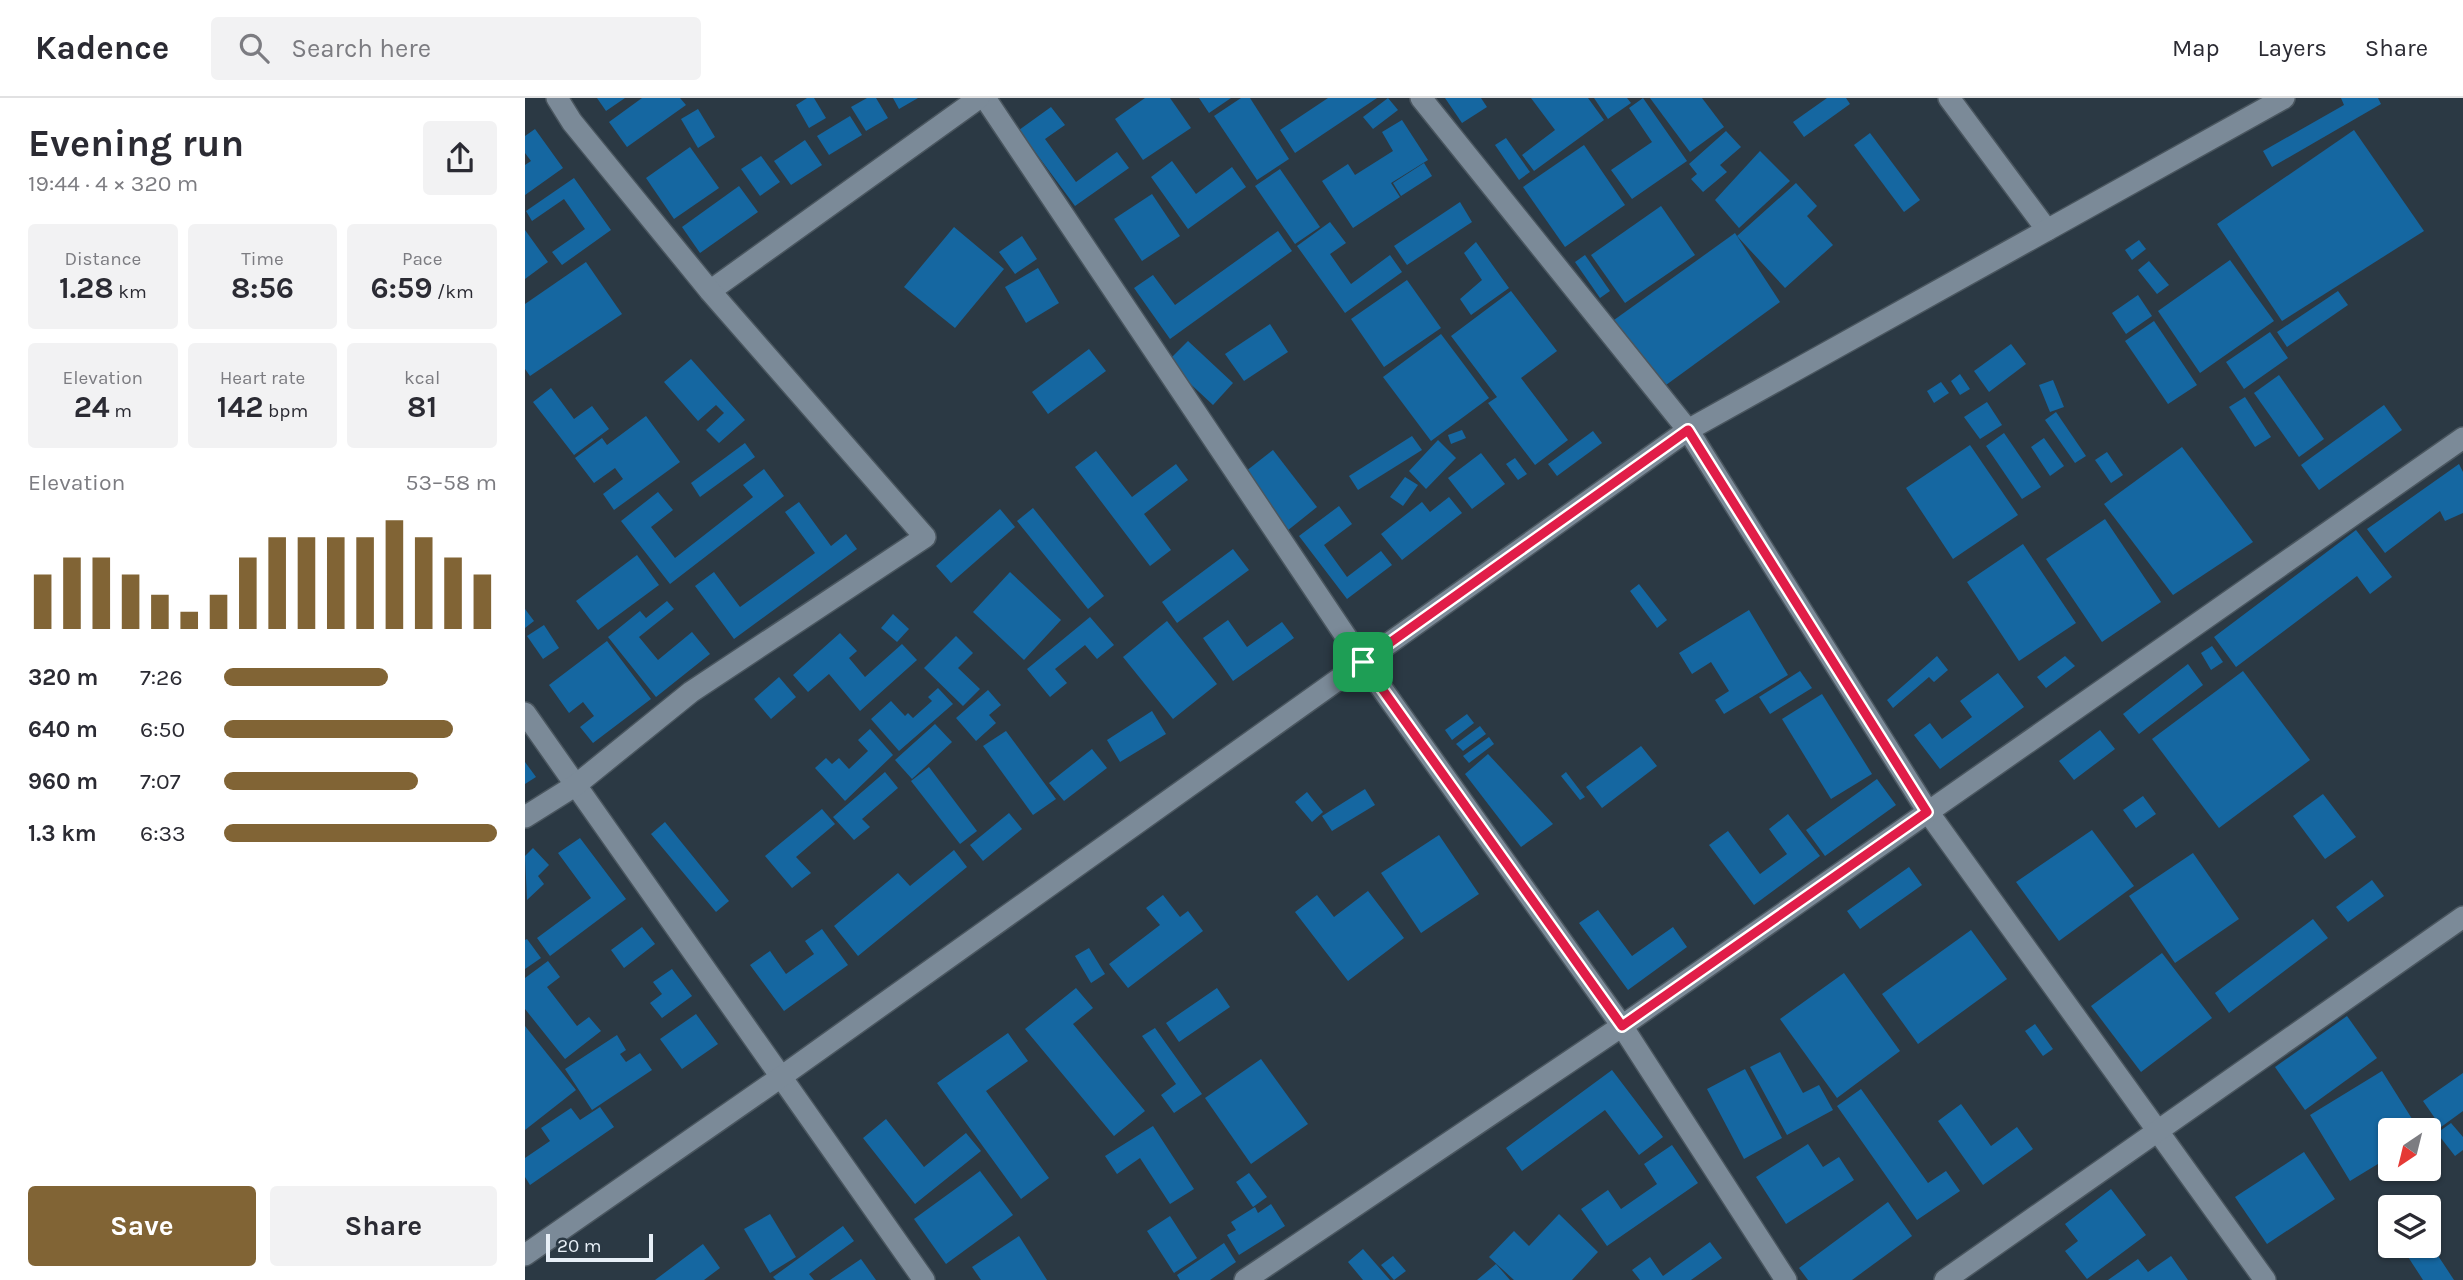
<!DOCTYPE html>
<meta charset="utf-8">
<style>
body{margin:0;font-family:Karla,sans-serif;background:#f2f2f3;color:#2b2b33;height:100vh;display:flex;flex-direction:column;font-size:26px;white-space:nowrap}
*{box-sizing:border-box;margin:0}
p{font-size:23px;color:#7c7c81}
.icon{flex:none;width:38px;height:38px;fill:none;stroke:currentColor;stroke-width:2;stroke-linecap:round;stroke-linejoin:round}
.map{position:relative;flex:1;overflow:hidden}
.side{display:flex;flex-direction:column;background:#fff;width:525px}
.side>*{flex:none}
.needle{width:46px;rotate:215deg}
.controls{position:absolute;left:1853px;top:1020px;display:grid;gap:14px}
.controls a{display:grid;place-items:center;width:63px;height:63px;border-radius:7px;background:#fff;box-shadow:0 2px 5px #0004;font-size:35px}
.scale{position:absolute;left:21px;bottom:18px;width:107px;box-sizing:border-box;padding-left:7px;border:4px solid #e7eff7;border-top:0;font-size:19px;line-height:24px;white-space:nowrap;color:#e7eff7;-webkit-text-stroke:5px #2b3944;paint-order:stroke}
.pin{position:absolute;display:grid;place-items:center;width:60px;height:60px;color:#fff;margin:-30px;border-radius:14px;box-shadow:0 4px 10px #0006}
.round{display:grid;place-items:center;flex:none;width:74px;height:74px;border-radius:7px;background:#f2f2f3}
.head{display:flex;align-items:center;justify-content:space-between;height:119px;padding:0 28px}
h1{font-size:38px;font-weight:700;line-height:52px}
.figures{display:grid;grid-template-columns:repeat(3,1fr);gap:10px;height:119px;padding:7px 28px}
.figures div{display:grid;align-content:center;border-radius:7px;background:#f2f2f3;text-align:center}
.figures b{font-size:30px;font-weight:700}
.figures small{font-size:19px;font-weight:400}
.figures p{font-size:19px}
.chart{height:196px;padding:14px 28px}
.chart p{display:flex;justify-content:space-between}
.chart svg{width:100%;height:126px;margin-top:7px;stroke:#816435;stroke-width:6}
.cta{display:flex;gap:14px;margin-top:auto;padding:14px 28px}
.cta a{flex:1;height:80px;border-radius:7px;background:#816435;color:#fff;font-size:28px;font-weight:700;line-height:80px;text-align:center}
.cta a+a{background:#f2f2f3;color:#2b2b33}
ul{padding:0 28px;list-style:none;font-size:23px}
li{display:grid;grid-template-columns:112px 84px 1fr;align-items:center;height:52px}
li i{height:18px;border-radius:9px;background:#816435}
header{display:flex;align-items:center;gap:42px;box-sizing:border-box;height:98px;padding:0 35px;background:#fff;border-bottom:2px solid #e1e1e2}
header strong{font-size:33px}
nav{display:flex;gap:38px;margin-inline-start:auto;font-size:24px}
.search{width:490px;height:63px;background:#f2f2f3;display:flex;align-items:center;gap:18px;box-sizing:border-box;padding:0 24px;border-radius:7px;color:#7c7c81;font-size:26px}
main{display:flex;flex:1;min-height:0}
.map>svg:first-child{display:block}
</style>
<header>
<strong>Kadence</strong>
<div class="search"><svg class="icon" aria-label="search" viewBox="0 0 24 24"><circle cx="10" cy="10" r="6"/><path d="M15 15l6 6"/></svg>Search here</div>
<nav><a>Map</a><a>Layers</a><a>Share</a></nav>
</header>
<main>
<section class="side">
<div class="head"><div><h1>Evening run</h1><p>19:44 · 4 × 320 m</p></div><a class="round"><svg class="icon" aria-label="share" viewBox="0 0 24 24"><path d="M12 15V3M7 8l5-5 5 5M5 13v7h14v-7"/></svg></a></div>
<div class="figures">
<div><p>Distance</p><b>1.28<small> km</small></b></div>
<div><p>Time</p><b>8:56</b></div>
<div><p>Pace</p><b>6:59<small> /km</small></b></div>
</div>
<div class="figures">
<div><p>Elevation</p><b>24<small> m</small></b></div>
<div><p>Heart rate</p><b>142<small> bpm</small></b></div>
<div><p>kcal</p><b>81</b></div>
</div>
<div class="chart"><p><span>Elevation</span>53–58 m</p>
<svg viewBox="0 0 160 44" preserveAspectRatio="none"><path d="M5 44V25M15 44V19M25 44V19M35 44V25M45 44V32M55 44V38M65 44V32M75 44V19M85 44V12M95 44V12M105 44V12M115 44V12M125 44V6M135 44V12M145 44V19M155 44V25"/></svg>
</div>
<ul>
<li><b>320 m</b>7:26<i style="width:60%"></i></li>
<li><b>640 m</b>6:50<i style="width:84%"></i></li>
<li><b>960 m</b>7:07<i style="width:71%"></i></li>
<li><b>1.3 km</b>6:33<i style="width:100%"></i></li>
</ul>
<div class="cta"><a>Save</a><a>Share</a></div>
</section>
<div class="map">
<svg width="1938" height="1182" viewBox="0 0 1938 1182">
<rect width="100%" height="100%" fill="#2b3944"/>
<g fill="#1567a1">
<path d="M72 0H100L81 13Z"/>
<path d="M117 0H155L161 7 102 49 84 24Z"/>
<path d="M282 0H289L301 20 284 30 271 7Z"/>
<path d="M342 0H351L363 20 341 33 326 9Z"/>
<path d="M368 0H393L374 11Z"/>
<path d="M620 0H645L666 30 618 62 590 21Z"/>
<path d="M674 0H706L684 15Z"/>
<path d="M716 0H725L764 61 732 82 689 18Z"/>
<path d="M803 0H852L770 55 755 32Z"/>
<path d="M863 0 873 12 848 31 838 19Z"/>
<path d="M920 0H956L962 9 937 25Z"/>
<path d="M1006 0H1063L1079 22 1009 73 997 57 1030 32Z"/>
<path d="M1069 0H1102L1106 5 1083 21Z"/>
<path d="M1118 0 1162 63 1107 101 1086 72 1127 44 1104 10Z"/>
<path d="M1125 0H1177L1199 29 1165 54Z"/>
<path d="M1302 0H1321L1325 6 1279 39 1268 24Z"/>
<path d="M1816 0H1853L1856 6 1747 69 1738 53 1819 7Z"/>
<path d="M526 9 540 27 520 41 551 84 592 54 604 70 550 108 494 32Z"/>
<path d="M173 11 190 39 173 50 156 21Z"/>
<path d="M325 18 337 37 304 57 292 38Z"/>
<path d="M877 22 903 62 866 85 875 99 828 130 797 83 823 66 830 77 868 53 857 34Z"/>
<path d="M10 31 38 70 0 97V67L6 63 0 55V38Z"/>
<path d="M1829 32 1899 133 1757 223 1692 126Z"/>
<path d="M1201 33 1216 49 1195 67 1202 74 1178 94 1166 81 1172 76 1164 66Z"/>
<path d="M1345 35 1395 102 1379 114 1329 47Z"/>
<path d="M981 40 1005 74 994 82 970 47Z"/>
<path d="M280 42 297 67 266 87 249 63Z"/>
<path d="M1059 47 1100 107 1040 149 998 89Z"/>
<path d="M165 49 194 90 149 121 121 80Z"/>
<path d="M1235 53 1265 83 1214 130 1190 102Z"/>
<path d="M236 58 255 84 235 98 216 71Z"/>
<path d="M647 63 671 96 707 69 721 89 663 131 626 79Z"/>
<path d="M899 65 907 78 876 98 868 85Z"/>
<path d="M755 71 795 129 770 146 730 88Z"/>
<path d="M49 80 86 132 37 167 27 154 60 131 39 101 7 123 1 113Z"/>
<path d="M1271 85 1292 108 1282 118 1308 147 1260 190 1212 138Z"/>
<path d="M214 88 233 114 175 155 157 129Z"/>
<path d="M627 96 655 138 617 163 589 121Z"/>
<path d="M935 104 947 124 882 167 869 148Z"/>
<path d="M1136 108 1170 157 1100 205 1066 157Z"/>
<path d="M805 124 821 145 805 156 826 186 865 157 877 174 820 215 772 148Z"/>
<path d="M429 129 479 171 430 230 379 189Z"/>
<path d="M0 132 23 164 0 181Z"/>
<path d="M753 133 767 153 645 241 609 190 628 177 650 207Z"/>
<path d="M1210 135 1255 204 1141 287 1089 222Z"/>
<path d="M497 138 512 161 490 176 474 154Z"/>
<path d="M1614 142 1621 151 1607 162 1600 152Z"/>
<path d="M951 144 984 190 946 217 935 201 957 182 939 155Z"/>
<path d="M1060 157 1085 193 1075 200 1050 164Z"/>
<path d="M1705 162 1749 223 1675 275 1633 213Z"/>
<path d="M1624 163 1644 187 1632 196 1613 172Z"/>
<path d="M61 164 97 216 5 278 0 271V206Z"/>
<path d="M513 170 534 205 501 225 480 189Z"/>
<path d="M882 182 916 230 859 269 826 221Z"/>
<path d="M986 193 1032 253 996 280 1043 342 1010 367 963 305 972 299 926 238Z"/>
<path d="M1813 193 1823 207 1762 249 1752 234Z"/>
<path d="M1613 197 1627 218 1601 236 1587 215Z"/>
<path d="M1629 223 1672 287 1643 306 1600 243Z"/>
<path d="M745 226 763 254 719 283 700 256Z"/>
<path d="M1745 234 1763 260 1719 291 1701 264Z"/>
<path d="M916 236 964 300 906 343 858 279Z"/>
<path d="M663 243 708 285 688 307 642 264Z"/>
<path d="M1486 246 1501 266 1464 294 1449 273Z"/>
<path d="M564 251 581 273 523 316 507 294Z"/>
<path d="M166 261 220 322 194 345 181 332 199 315 191 307 173 323 139 284Z"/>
<path d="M1435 276 1445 291 1435 297 1426 283Z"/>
<path d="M1754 277 1799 341 1774 359 1729 295Z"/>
<path d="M1528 282 1539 309 1525 314 1514 287Z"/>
<path d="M1416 284 1424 295 1409 305 1402 293Z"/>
<path d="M26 290 49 321 67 308 84 331 49 357 8 304Z"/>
<path d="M1720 299 1746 339 1730 349 1704 309Z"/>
<path d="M1462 304 1477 327 1455 341 1439 319Z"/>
<path d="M1859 307 1877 332 1794 392 1776 367Z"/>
<path d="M1531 314 1561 358 1550 365 1520 322Z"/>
<path d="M121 318 155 364 89 412 78 396 98 381 90 370 69 385 50 360 77 340 82 347Z"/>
<path d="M937 332 941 340 926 346 923 337Z"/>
<path d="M1068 333 1077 345 1032 378 1023 366Z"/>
<path d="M1479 335 1516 389 1497 401 1461 348Z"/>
<path d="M887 338 897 352 833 392 824 378Z"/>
<path d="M1519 340 1539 368 1525 378 1506 349Z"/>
<path d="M913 342 931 360 901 391 884 373Z"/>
<path d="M220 345 230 359 175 399 166 385Z"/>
<path d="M1445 347 1493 417 1428 461 1381 390Z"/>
<path d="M1657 349 1728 444 1648 497 1579 406Z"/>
<path d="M748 352 792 409 762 433 716 377Z"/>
<path d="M571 353 607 399 651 366 663 382 619 416 646 452 625 468 550 369Z"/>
<path d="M1582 354 1598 377 1586 385 1570 362Z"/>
<path d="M956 355 980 386 947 411 923 380Z"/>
<path d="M990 360 1002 376 993 382 981 366Z"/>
<path d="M1934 366 1938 374V415L1920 423 1915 413 1860 455 1842 431Z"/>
<path d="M239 371 259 398 145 486 96 423 133 394 148 412 126 429 150 460 228 399 218 387Z"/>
<path d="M880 379 893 387 878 408 865 399Z"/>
<path d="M924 399 937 415 877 462 856 436 897 404 905 414Z"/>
<path d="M274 404 306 448 321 436 332 451 209 541 170 488 189 474 215 509 290 455 260 414Z"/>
<path d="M814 408 827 426 799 447 822 479 856 453 867 467 822 501 774 438Z"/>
<path d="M508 410 579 498 563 511 492 423Z"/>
<path d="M475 411 490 429 426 485 411 468Z"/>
<path d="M1580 421 1636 504 1577 544 1521 461Z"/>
<path d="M1831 432 1867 479 1845 496 1832 478 1711 569 1689 539Z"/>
<path d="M1498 446 1551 525 1494 563 1442 484Z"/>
<path d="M708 451 724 472 652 525 637 504Z"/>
<path d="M112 457 134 487 73 532 51 503Z"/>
<path d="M485 474 536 522 499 562 448 514Z"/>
<path d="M1114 486 1142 522 1132 530 1105 493Z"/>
<path d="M142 503 149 511 114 539 133 562 167 534 185 556 131 599 83 539 115 513 121 520Z"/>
<path d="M0 511 9 523 0 530Z"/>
<path d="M1224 512 1263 577 1199 616 1190 602 1204 593 1186 564 1167 576 1154 555Z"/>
<path d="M368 516 384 531 372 544 356 530Z"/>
<path d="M565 519 589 547 572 561 560 547 530 571 542 585 525 599 502 571Z"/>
<path d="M703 522 722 549 757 524 769 540 708 583 678 540Z"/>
<path d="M642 523 692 586 648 621 598 559Z"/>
<path d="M19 527 34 550 18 561 2 538Z"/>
<path d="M315 535 332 553 324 560 340 579 377 546 392 562 335 613 304 576 283 594 268 577Z"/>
<path d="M431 538 448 555 433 570 455 591 438 608 399 570Z"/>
<path d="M82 543 126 601 68 645 55 629 69 618 58 604 44 615 24 587Z"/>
<path d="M1687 548 1698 564 1686 572 1676 555Z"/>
<path d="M1412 558 1423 572 1409 584 1404 579 1368 610 1362 602Z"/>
<path d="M1540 558 1550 568 1521 590 1512 579Z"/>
<path d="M1663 566 1678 587 1614 636 1598 616Z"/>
<path d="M1275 573 1287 590 1245 616 1234 599Z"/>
<path d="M1718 573 1785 662 1694 730 1627 641Z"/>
<path d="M1473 575 1499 609 1415 671 1389 637 1405 625 1417 641 1447 619 1435 603Z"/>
<path d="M254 579 271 599 246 621 229 601Z"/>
<path d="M413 590 428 606 374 653 346 621 366 603 380 618 383 615 388 620 407 603 403 599Z"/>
<path d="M463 592 476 607 464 617 471 625 451 643 431 620Z"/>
<path d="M1297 596 1347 676 1306 701 1257 621Z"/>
<path d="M627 613 641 636 595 664 582 642Z"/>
<path d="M942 616 949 625 927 642 920 632Z"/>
<path d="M410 626 427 644 387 681 370 662Z"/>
<path d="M955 628 961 636 938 653 931 646Z"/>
<path d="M345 631 368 657 320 703 290 670 301 660 307 666 314 660 324 671 343 653 333 642Z"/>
<path d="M1575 632 1590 651 1549 682 1534 663Z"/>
<path d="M481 633 531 701 508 717 458 648Z"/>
<path d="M964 639 969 646 944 665 938 658Z"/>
<path d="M1116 648 1132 668 1077 710 1061 689Z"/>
<path d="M567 651 582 670 539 703 524 685Z"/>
<path d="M963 656 1028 726 996 749 940 676Z"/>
<path d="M0 664 11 679 0 686Z"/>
<path d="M404 669 452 733 435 746 386 683Z"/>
<path d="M360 674 373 690 337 721 345 729 329 742 308 719Z"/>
<path d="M1041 674 1060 699 1055 702 1036 678Z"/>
<path d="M1352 681 1371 707 1300 758 1281 732Z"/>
<path d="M840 691 850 707 807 733 797 718Z"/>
<path d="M782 694 798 714 787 724 770 704Z"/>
<path d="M1798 696 1831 739 1800 761 1768 718Z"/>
<path d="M1618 698 1631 716 1611 730 1598 712Z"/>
<path d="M297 711 310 726 271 759 286 775 267 790 240 758Z"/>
<path d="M484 715 497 731 458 763 445 747Z"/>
<path d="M1263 716 1295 758 1229 807 1184 747 1203 733 1235 776 1262 756 1244 731Z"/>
<path d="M140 724 204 803 191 814 126 736Z"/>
<path d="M1567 732 1609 788 1534 843 1491 784Z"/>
<path d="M914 737 954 796 896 835 856 775Z"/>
<path d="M55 740 101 801 25 858 12 840 66 800 33 755Z"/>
<path d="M8 750 24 767 13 778 19 786 2 802 0 758Z"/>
<path d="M429 752 442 769 333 858 309 828 373 775 385 788Z"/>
<path d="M1668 755 1714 821 1650 865 1604 798Z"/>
<path d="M1384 769 1397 787 1335 831 1322 813Z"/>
<path d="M1847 782 1859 798 1823 824 1811 809Z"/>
<path d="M843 793 879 840 823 883 770 814 792 797 809 819Z"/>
<path d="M638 797 655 819 663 813 678 833 603 890 584 866 635 827 621 810Z"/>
<path d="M1073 812 1107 858 1148 829 1162 849 1103 892 1054 825Z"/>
<path d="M1788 821 1803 840 1704 915 1690 895Z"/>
<path d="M117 829 130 846 99 870 86 852Z"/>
<path d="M297 831 323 867 259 913 225 867 245 853 261 876 289 856 280 843Z"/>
<path d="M1446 832 1482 881 1393 946 1357 896Z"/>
<path d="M2 841 16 860 0 871V842Z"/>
<path d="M564 850 580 876 566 885 550 858Z"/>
<path d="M1637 855 1687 920 1616 974 1566 908Z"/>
<path d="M23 863 35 879 22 889 52 928 64 919 76 933 40 961 0 911V880Z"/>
<path d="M147 871 167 898 137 920 125 905 137 896 128 884Z"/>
<path d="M1319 875 1375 953 1312 1000 1255 921Z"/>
<path d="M551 890 568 910 548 926 620 1013 589 1038 500 931Z"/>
<path d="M692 890 705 909 654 944 641 925Z"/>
<path d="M171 916 193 946 157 971 135 941Z"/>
<path d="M1822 918 1852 960 1780 1012 1750 969Z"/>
<path d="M1510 926 1528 951 1518 958 1500 933Z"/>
<path d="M0 928 51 992 0 1032Z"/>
<path d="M630 930 677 996 649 1015 636 997 651 986 617 938Z"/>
<path d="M483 935 503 963 461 993 524 1080 496 1101 412 985Z"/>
<path d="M92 937 101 952 95 956 101 964 115 955 127 972 67 1012 40 971Z"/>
<path d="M1255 954 1278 995 1294 987 1308 1012 1262 1037 1225 969Z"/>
<path d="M736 961 783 1026 726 1066 680 1000Z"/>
<path d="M1220 971 1257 1040 1219 1061 1182 991Z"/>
<path d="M1087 972 1138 1039 1114 1057 1080 1012 997 1073 981 1050Z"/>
<path d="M1857 973 1894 1032H1866V1058L1825 1083 1785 1017Z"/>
<path d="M1938 975V1013L1916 1029 1898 1003Z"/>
<path d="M1336 991 1403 1085 1421 1073 1435 1093 1392 1122 1312 1008Z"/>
<path d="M1436 1006 1466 1048 1492 1029 1508 1051 1458 1087 1413 1023Z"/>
<path d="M75 1009 89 1029 5 1087 0 1079V1060L25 1043 16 1030 46 1010 55 1022Z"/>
<path d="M361 1021 399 1069 441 1035 456 1053 390 1106 338 1040Z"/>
<path d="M1926 1025 1938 1039V1052L1930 1058 1912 1035Z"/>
<path d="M628 1028 669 1091 645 1106 615 1060 592 1076 580 1058Z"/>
<path d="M1283 1046 1298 1069 1314 1059 1329 1082 1261 1126 1231 1079Z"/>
<path d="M1147 1047 1173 1085 1082 1148 1056 1111 1083 1092 1096 1111 1132 1086 1119 1066Z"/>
<path d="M1779 1054 1810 1101 1742 1146 1710 1099Z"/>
<path d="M455 1073 488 1117 421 1166 389 1121Z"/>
<path d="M724 1075 742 1099 728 1109 711 1084Z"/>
<path d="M1586 1091 1621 1137 1562 1181 1540 1153 1553 1143 1540 1126Z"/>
<path d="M1363 1104 1387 1138 1327 1182H1283L1274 1170Z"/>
<path d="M746 1106 760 1128 714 1157 702 1137 711 1132 706 1124 730 1109 733 1115Z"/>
<path d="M245 1116 271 1159 245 1175 219 1131Z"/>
<path d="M1034 1116 1073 1154 1047 1182H989L964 1159 989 1133 1004 1148Z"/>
<path d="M645 1118 672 1160 649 1175 622 1133Z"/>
<path d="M318 1128 329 1143 284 1176 289 1182H251L248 1179Z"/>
<path d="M494 1138 522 1182H456L447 1169Z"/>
<path d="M1185 1144 1197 1160 1166 1182H1115L1107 1172 1125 1159 1138 1178Z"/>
<path d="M1904 1144 1929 1182H1898L1876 1148H1904Z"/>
<path d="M699 1145 711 1164 685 1182H655L652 1177Z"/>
<path d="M178 1146 195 1170 179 1182H130Z"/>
<path d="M838 1151 865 1182H838L823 1164Z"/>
<path d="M868 1158 881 1173 869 1182 856 1167Z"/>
<path d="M1646 1158 1663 1182H1583L1613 1161 1623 1174Z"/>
<path d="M336 1161 351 1182H305Z"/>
<path d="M971 1166 985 1182H952Z"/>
</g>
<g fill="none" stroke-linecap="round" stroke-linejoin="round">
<defs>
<g id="street">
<path d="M460 0 838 564 1097 928 1261 1182"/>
<path d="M896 0 1163 332 1403 714 1740 1182"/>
<path d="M1424 0 1522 132"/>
<path d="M185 193 454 0"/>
<path d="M0 615 399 1182"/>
<path d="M0 719 51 687 166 594 400 439 185 193 47 24 32 0"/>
<path d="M0 1157 256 979 1163 332 1759 0"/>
<path d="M720 1182 1097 928 1938 340"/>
<path d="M1420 1182 1938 819"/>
</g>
</defs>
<use href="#street" stroke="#4a565f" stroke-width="24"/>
<use href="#street" stroke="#7b8a98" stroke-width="21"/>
</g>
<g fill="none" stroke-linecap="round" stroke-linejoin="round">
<defs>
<path id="route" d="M1163 332 1402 714 1097 928 838 564Z"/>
</defs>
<use href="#route" stroke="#fff" stroke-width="14"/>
<use href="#route" stroke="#e11d48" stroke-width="9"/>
</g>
</svg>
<div class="controls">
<a><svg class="needle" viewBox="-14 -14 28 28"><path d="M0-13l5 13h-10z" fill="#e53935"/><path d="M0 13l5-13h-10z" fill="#7c7c81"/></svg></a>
<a><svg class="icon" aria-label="layers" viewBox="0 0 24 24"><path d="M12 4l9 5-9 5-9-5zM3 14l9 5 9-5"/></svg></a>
</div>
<div class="scale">20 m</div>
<div class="pin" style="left:838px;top:564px;background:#1e9e55"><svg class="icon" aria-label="arrive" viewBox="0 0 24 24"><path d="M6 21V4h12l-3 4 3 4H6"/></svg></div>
</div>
</main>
